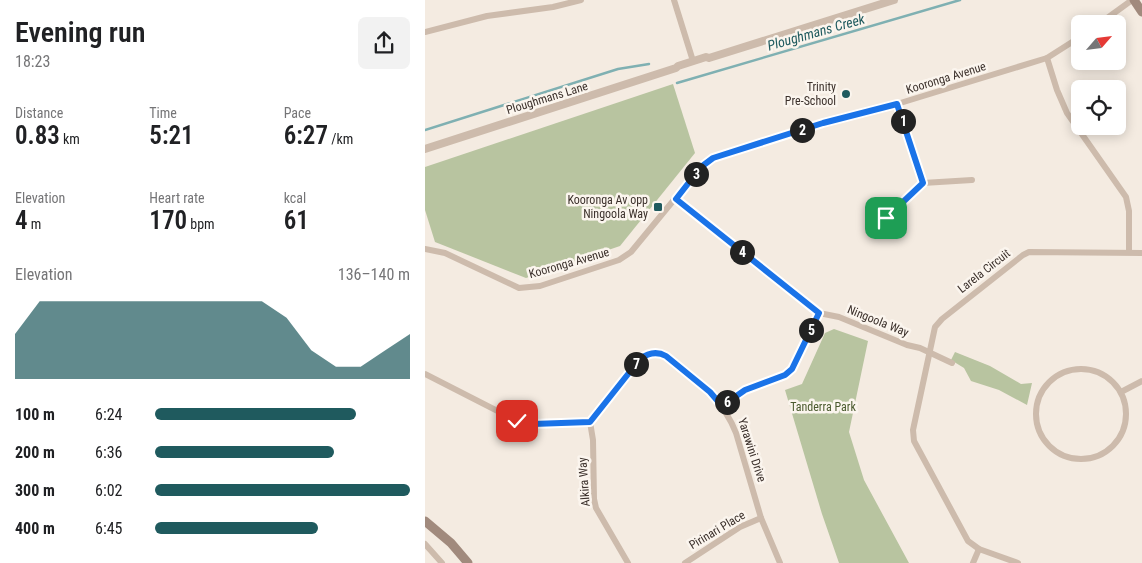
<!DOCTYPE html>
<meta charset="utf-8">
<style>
body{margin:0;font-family:"Roboto Condensed",sans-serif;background:#f2f2f2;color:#202124;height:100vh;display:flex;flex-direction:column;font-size:19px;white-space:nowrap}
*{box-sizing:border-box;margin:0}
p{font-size:16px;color:#757577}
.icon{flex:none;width:28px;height:28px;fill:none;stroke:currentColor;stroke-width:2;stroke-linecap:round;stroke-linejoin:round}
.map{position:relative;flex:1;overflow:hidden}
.sheet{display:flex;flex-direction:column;background:#fff;width:425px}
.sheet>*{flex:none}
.needle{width:32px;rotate:62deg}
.tools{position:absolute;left:646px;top:15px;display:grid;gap:10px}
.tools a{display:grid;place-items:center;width:55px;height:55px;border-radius:8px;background:#fff;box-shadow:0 2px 12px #0003;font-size:25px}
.pin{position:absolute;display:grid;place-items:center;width:42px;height:42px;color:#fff;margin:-21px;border-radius:10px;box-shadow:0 2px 8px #0006}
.km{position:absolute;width:25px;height:25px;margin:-12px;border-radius:50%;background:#222;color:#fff;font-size:14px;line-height:25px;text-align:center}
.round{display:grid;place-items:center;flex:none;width:52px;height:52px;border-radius:8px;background:#f2f2f2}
.overview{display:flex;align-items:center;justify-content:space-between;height:85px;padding:0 15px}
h1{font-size:28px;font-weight:600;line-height:38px}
.metrics{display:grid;grid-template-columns:repeat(3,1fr);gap:8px;height:85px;padding:5px 15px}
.metrics div{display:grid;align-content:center}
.metrics b{font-size:25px;font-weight:600}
.metrics small{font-size:14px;font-weight:400}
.metrics p{font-size:14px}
.chart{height:140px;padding:10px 15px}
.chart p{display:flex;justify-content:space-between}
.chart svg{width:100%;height:90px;margin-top:5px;fill:#1f5a5e;opacity:.7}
ul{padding:0 15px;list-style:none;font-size:16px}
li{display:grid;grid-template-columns:80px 60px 1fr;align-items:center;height:38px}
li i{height:12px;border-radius:6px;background:#1f5a5e}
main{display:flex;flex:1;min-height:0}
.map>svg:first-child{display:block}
</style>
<main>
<section class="sheet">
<div class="overview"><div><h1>Evening run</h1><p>18:23</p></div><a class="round"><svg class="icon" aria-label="share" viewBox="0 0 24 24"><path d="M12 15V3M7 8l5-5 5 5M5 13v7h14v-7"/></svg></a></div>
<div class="metrics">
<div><p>Distance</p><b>0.83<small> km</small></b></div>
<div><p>Time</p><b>5:21</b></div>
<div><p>Pace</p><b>6:27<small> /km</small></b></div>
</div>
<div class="metrics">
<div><p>Elevation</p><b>4<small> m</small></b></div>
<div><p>Heart rate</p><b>170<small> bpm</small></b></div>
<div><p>kcal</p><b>61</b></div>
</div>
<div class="chart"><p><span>Elevation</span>136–140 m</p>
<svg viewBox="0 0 160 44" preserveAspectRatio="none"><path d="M0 44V22L10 6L20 6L30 6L40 6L50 6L60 6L70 6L80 6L90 6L100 6L110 14L120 30L130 38L140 38L150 30L160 22V44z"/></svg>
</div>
<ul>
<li><b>100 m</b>6:24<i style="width:79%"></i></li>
<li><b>200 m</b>6:36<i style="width:70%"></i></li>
<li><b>300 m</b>6:02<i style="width:100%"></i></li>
<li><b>400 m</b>6:45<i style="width:64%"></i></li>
</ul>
</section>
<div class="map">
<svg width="717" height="563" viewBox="0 0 717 563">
<rect width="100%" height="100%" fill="#f4ebe1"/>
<g fill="#b8c4a0">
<path d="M248 84 270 153 195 246 101 278 10 242 0 210V167Z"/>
<path d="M409 329 443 341 424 432 439 480 484 563H414L397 514 360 390 377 384 400 333Z"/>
<path d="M530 352 565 366 596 384 607 383 602 405 574 390 546 381 539 368 526 360Z"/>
</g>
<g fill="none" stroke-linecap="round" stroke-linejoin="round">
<g stroke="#7fb0b2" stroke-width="2.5">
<path d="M252 83 535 0"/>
<path d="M0 130 193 69 224 64"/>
</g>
<g stroke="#cdbbac" stroke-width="6">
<path d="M249 0 268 61"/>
<path d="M674 24 707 0"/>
<path d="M0 32 62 16 128 7 156 0"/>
<path d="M622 58 632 90 642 113 701 197 704 211V252"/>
<path d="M472 104 498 183"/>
<path d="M251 199 394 313 414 317 482 345 495 348 527 363"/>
<path d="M461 218 498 183 547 180"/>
<path d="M0 249 20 253 94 288 115 286 194 260 206 252 276 167 287 158 399 123 472 104 622 58 655 37"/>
<circle cx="656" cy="414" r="45"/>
<path d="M0 374 92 421 108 424 165 422"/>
<path d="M696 392 717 381"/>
<path d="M297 406 320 390 364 373 370 365 394 313"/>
<path d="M165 422 215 359C223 353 232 351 241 356 268 378 298 398 311 433L336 518 355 563"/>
<path d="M165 422 168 440 169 499 171 508 203 563"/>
<path d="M0 544 17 563"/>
<path d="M260 563 315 527 336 518"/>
<path d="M548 563 554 549"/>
<path d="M593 563 554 549 543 541 489 441 488 430 510 327 517 319 598 255 604 252 717 253"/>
</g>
<path stroke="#cdbbac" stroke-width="8" d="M0 149 251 68 253 66 281 57 284 58 469 0"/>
<g stroke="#a18a7d" stroke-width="9">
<path d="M709 0 717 12"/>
<path d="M0 521 26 543 43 563"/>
</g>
</g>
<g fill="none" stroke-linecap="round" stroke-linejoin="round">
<defs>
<path id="route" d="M92 421 108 424 165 422 215 359C223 353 232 351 241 356L285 392 297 406 320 390 360 375 367 369 394 313 251 199 276 167 288 158 398 123 472 104 498 183 461 218"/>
</defs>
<use href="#route" stroke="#fff" stroke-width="10"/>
<use href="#route" stroke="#1a73e8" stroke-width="6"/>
</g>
<g fill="#1f5a5e" stroke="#fbf5ee" stroke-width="2">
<circle cx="421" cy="94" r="5"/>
<rect x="228" y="202" width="10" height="10" rx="2.5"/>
</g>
<g text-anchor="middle" stroke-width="5" stroke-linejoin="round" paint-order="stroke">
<g font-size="12" fill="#3b302b" stroke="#fbf5ee">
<text transform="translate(521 78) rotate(-17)" y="4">Kooronga Avenue</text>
<text transform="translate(122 98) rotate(-17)" y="4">Ploughmans Lane</text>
<text transform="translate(144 263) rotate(-16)" y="4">Kooronga Avenue</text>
<text transform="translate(559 271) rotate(-38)" y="4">Larela Circuit</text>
<text transform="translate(453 321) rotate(22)" y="4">Ningoola Way</text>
<text transform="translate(327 450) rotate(72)" y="4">Yarawini Drive</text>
<text transform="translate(159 482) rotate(-94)" y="4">Alkira Way</text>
<text transform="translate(292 530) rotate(-31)" y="4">Pirinari Place</text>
</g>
<g font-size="12" fill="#3b302b" stroke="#fbf5ee" text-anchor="end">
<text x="411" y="91">Trinity<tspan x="411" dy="14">Pre-School</tspan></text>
<text x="223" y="204">Kooronga Av opp<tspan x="223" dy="14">Ningoola Way</tspan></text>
</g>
<g font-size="12" fill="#4a5a2e" stroke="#fbf5ee">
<text x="398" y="411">Tanderra Park</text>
</g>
<g font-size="14" font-style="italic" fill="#1f5a5e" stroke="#fbf5ee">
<text transform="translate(391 32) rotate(-16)" y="5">Ploughmans Creek</text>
</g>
</g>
</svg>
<div class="tools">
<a><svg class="needle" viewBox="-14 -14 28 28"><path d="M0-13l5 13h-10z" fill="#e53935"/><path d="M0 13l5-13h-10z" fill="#757577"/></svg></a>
<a><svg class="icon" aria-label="locate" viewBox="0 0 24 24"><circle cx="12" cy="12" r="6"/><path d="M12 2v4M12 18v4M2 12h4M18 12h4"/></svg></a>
</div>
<div class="pin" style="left:461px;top:218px;background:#1e9e55"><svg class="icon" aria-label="arrive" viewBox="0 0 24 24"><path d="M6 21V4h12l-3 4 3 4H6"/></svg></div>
<div class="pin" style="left:92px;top:421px;background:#d93025"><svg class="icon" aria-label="check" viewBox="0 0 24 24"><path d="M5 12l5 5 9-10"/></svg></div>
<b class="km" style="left:478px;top:121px">1</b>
<b class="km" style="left:377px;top:130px">2</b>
<b class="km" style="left:271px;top:174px">3</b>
<b class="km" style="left:317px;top:252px">4</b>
<b class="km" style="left:386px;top:330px">5</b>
<b class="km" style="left:302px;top:402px">6</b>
<b class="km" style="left:211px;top:364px">7</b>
</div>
</main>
